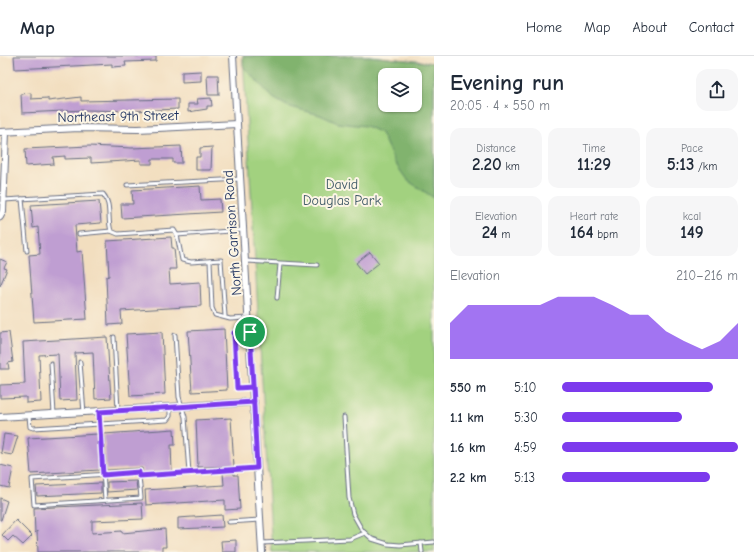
<!DOCTYPE html>
<meta charset="utf-8">
<style>
body{margin:0;font-family:"Comic Neue",sans-serif;background:#f6f6f7;color:#1f2937;height:100vh;display:flex;flex-direction:column;font-size:15px;white-space:nowrap}
*{box-sizing:border-box;margin:0}
p{font-size:13px;color:#747a83}
.icon{flex:none;width:22px;height:22px;fill:none;stroke:currentColor;stroke-width:2;stroke-linecap:round;stroke-linejoin:round}
.map{position:relative;flex:1;overflow:hidden}
.drawer{display:flex;flex-direction:column;background:#fff;width:320px}
.drawer>*{flex:none}
.controls{position:absolute;left:378px;top:12px;display:grid;gap:8px}
.controls a{display:grid;place-items:center;width:44px;height:44px;border-radius:8px;background:#fff;box-shadow:0 1px 3px #0004;font-size:20px}
.pin{position:absolute;display:grid;place-items:center;width:34px;height:34px;color:#fff;margin:-17px;border:2px solid #fff;border-radius:50%;box-shadow:0 1px 4px #0007}
.round{display:grid;place-items:center;flex:none;width:42px;height:42px;border-radius:12px;background:#f6f6f7}
.headline{display:flex;align-items:center;justify-content:space-between;height:68px;padding:0 16px}
h1{font-size:22px;font-weight:800;line-height:30px}
.metrics{display:grid;grid-template-columns:repeat(3,1fr);gap:6px;height:68px;padding:4px 16px}
.metrics div{display:grid;align-content:center;border-radius:10px;background:#f6f6f7;text-align:center}
.metrics b{font-size:17px;font-weight:800}
.metrics small{font-size:11px;font-weight:400}
.metrics p{font-size:11px}
.chart{height:112px;padding:8px 16px}
.chart p{display:flex;justify-content:space-between}
.chart svg{width:100%;height:72px;margin-top:4px;fill:#7c3aed;opacity:.7}
ul{padding:0 16px;list-style:none;font-size:13px}
li{display:grid;grid-template-columns:64px 48px 1fr;align-items:center;height:30px}
li i{height:10px;border-radius:5px;background:#7c3aed}
header{display:flex;align-items:center;gap:24px;box-sizing:border-box;height:56px;padding:0 20px;background:#fff;border-bottom:1px solid #e0e1e3}
header strong{font-size:19px}
nav{display:flex;gap:22px;margin-inline-start:auto;font-size:14px}
main{display:flex;flex:1;min-height:0}
.map>svg:first-child{display:block}
</style>
<header>
<strong>Map</strong>
<nav><a>Home</a><a>Map</a><a>About</a><a>Contact</a></nav>
</header>
<main>
<div class="map">
<svg width="434" height="496" viewBox="0 0 434 496">
<rect width="100%" height="100%" fill="#fcf5e5"/>
<filter id="ink" filterUnits="userSpaceOnUse"><feTurbulence type="fractalNoise" baseFrequency=".025" numOctaves="2"/><feDisplacementMap in="SourceGraphic" scale="8" xChannelSelector="R" yChannelSelector="G"/><feConvolveMatrix kernelMatrix="1 2 1 2 8 2 1 2 1" color-interpolation-filters="sRGB"/></filter>
<filter id="wash" filterUnits="userSpaceOnUse"><feTurbulence type="fractalNoise" baseFrequency=".012" numOctaves="4" result="noise"/><feDisplacementMap in="SourceGraphic" scale="16" xChannelSelector="R" yChannelSelector="G"/><feGaussianBlur stdDeviation="0.9" result="paint"/><feColorMatrix in="noise" values="0 0 0 0 0 0 0 0 0 0 0 0 0 0 0 0 0 1.4 0 .05"/><feComposite in="paint" operator="in"/></filter>
<g filter="url(#wash)">
<rect width="100%" height="100%" fill="#f2debf"/>
<path fill="#a2d17f" stroke="#5e806e" fill-rule="evenodd" d="M243 0H369L434 7V496H272ZM385 19H415V49H385Z"/>
<path fill="#81b36e" stroke="#4e7166" fill-rule="evenodd" d="M243 0H369L434 7V142L407 124 395 107 381 77 366 70 338 67 320 59 287 50 273 42 243 10ZM385 19H415V49H385Z"/>
<g id="blocks">
<g fill="#bf9ed2">
<path d="M14 0H156V5L125 6 126 10 112 11V8L15 13Z"/>
<path d="M201 15V25L182 26V16Z"/>
<path d="M207 19H218L219 39H208Z"/>
<path d="M31 37V43L48 42V45L81 41V45L178 43V53L134 55 85 54 22 57 21 38Z"/>
<path d="M211 42 212 50H207V53L188 56V48H198L197 43Z"/>
<path d="M89 90 132 92 181 90 182 107H173V103H152V108H141V104L91 107V102L65 103V100L53 101 54 108 26 110 25 93Z"/>
<path d="M212 91 211 114H196V101H200V92Z"/>
<path d="M200 130 201 144 220 143 221 156 122 162 121 148H133L132 134Z"/>
<path d="M99 145 101 167 75 169 77 196 82 195 87 263 34 266 29 199 40 198 38 171 33 172 31 149Z"/>
<path d="M171 181 172 192H174L176 213H169L170 228 200 226 201 250 121 255 122 268 108 269 106 221 109 220 107 185Z"/>
<path d="M370 196 379 207 365 218 356 207Z"/>
<path d="M0 203 7 206 4 212 7 213 0 230Z"/>
<path d="M224 273 227 334 192 336 188 275Z"/>
<path d="M9 276 13 306 8 307 9 313H0V277Z"/>
<path d="M162 276 165 338 130 340 126 278Z"/>
<path d="M107 281 111 342 95 343 93 296 75 297 77 344 60 345 58 298 39 299 41 346 26 347V341L0 342V329L25 328 23 286Z"/>
<path d="M231 362 234 411H198L196 364Z"/>
<path d="M174 373 175 389H171L172 415 143 417 142 412 106 414 104 378Z"/>
<path d="M4 378 18 380 12 399 1 397Z"/>
<path d="M98 378 100 414 31 418 28 382Z"/>
<path d="M0 409 13 412 9 432 0 430Z"/>
<path d="M223 417H234V419H238L240 453 225 454V444L146 449 145 434 224 429Z"/>
<path d="M136 425 137 434 107 436V426Z"/>
<path d="M101 427V437L37 440 36 430Z"/>
<path d="M0 442 7 445 1 464H0Z"/>
<path d="M142 447 143 463 92 465V477L122 475V477L165 473 166 491H162V496H38L37 475 35 477 34 452Z"/>
<path d="M222 459 223 471 178 473V462Z"/>
<path d="M16 464 32 480 23 489 13 480 8 485 2 479Z"/>
<path d="M236 484V496H222L221 485Z"/>
</g>
</g>
</g>
<g filter="url(#ink)">
<use href="#blocks" fill-opacity="0" stroke="#666c80" stroke-width="1"/>
<g fill="none" stroke-linecap="round" stroke-linejoin="round">
<defs>
<g id="lane">
<path d="M127 129 241 123"/>
<path d="M22 143 27 195"/>
<path d="M4 144 103 138C112 148 107 163 111 175L118 178 174 174 177 179 243 174"/>
<path d="M79 178 111 175"/>
<path d="M177 179 182 204 191 206 221 204 225 260"/>
<path d="M210 205 212 252 215 259 230 263 249 262"/>
<path d="M246 205 317 209"/>
<path d="M277 242 280 208"/>
<path d="M250 276 234 277 237 332 253 331"/>
<path d="M175 279 179 341 185 361 189 417"/>
<path d="M114 281 118 354"/>
<path d="M80 306 84 357"/>
<path d="M51 307 54 358"/>
<path d="M99 356 105 444"/>
<path d="M29 360 30 371 33 372 167 364 170 360V351"/>
<path d="M344 361 349 442 353 458 362 474 372 483 388 488 400 489 434 486"/>
<path d="M139 420V416L32 423 34 449 141 442 139 420 257 412"/>
<path d="M229 466 260 464"/>
<path d="M262 487 350 483 365 477"/>
<path d="M421 487 422 496"/>
</g>
<g id="street">
<path d="M233 0 262 496"/>
<path d="M0 76 79 72 138 73 237 68"/>
<path d="M0 161 3 155 6 76"/>
<path d="M0 361 254 346"/>
</g>
</defs>
<use href="#lane" stroke="#666c80" stroke-width="5"/>
<use href="#street" stroke="#666c80" stroke-width="8"/>
<use href="#lane" stroke="#fff" stroke-width="3"/>
<use href="#street" stroke="#fff" stroke-width="6"/>
</g>
</g>
<g fill="none" stroke-linecap="round" stroke-linejoin="round" filter="url(#ink)">
<defs>
<path id="route" d="M250 276 254 346 99 356 103 419 139 416V420L257 412 253 331 237 332 234 277 250 276"/>
</defs>
<use href="#route" stroke="#fff" stroke-width="8"/>
<use href="#route" stroke="#7c3aed" stroke-width="5"/>
</g>
<g text-anchor="middle" stroke-width="4" stroke-linejoin="round" paint-order="stroke">
<g font-size="14" fill="#1b2f5e" stroke="#fcf5e5">
<text transform="translate(118 60) rotate(-1)" y="5">Northeast 9th Street</text>
<text transform="translate(232 177) rotate(-94)" y="5">North Garrison Road</text>
</g>
<g font-size="14" fill="#3d5866" stroke="#fcf5e5">
<text x="342" y="133">David<tspan x="342" dy="16">Douglas Park</tspan></text>
</g>
</g>
</svg>
<div class="controls">
<a><svg class="icon" aria-label="layers" viewBox="0 0 24 24"><path d="M12 4l9 5-9 5-9-5zM3 14l9 5 9-5"/></svg></a>
</div>
<div class="pin" style="left:250px;top:276px;background:#1e9e55"><svg class="icon" aria-label="arrive" viewBox="0 0 24 24"><path d="M6 21V4h12l-3 4 3 4H6"/></svg></div>
</div>
<section class="drawer">
<div class="headline"><div><h1>Evening run</h1><p>20:05 · 4 × 550 m</p></div><a class="round"><svg class="icon" aria-label="share" viewBox="0 0 24 24"><path d="M12 15V3M7 8l5-5 5 5M5 13v7h14v-7"/></svg></a></div>
<div class="metrics">
<div><p>Distance</p><b>2.20<small> km</small></b></div>
<div><p>Time</p><b>11:29</b></div>
<div><p>Pace</p><b>5:13<small> /km</small></b></div>
</div>
<div class="metrics">
<div><p>Elevation</p><b>24<small> m</small></b></div>
<div><p>Heart rate</p><b>164<small> bpm</small></b></div>
<div><p>kcal</p><b>149</b></div>
</div>
<div class="chart"><p><span>Elevation</span>210–216 m</p>
<svg viewBox="0 0 160 44" preserveAspectRatio="none"><path d="M0 44V22L10 11L20 11L30 11L40 11L50 11L60 6L70 6L80 6L90 11L100 17L110 17L120 27L130 33L140 38L150 33L160 22V44z"/></svg>
</div>
<ul>
<li><b>550 m</b>5:10<i style="width:86%"></i></li>
<li><b>1.1 km</b>5:30<i style="width:68%"></i></li>
<li><b>1.6 km</b>4:59<i style="width:100%"></i></li>
<li><b>2.2 km</b>5:13<i style="width:84%"></i></li>
</ul>
</section>
</main>
